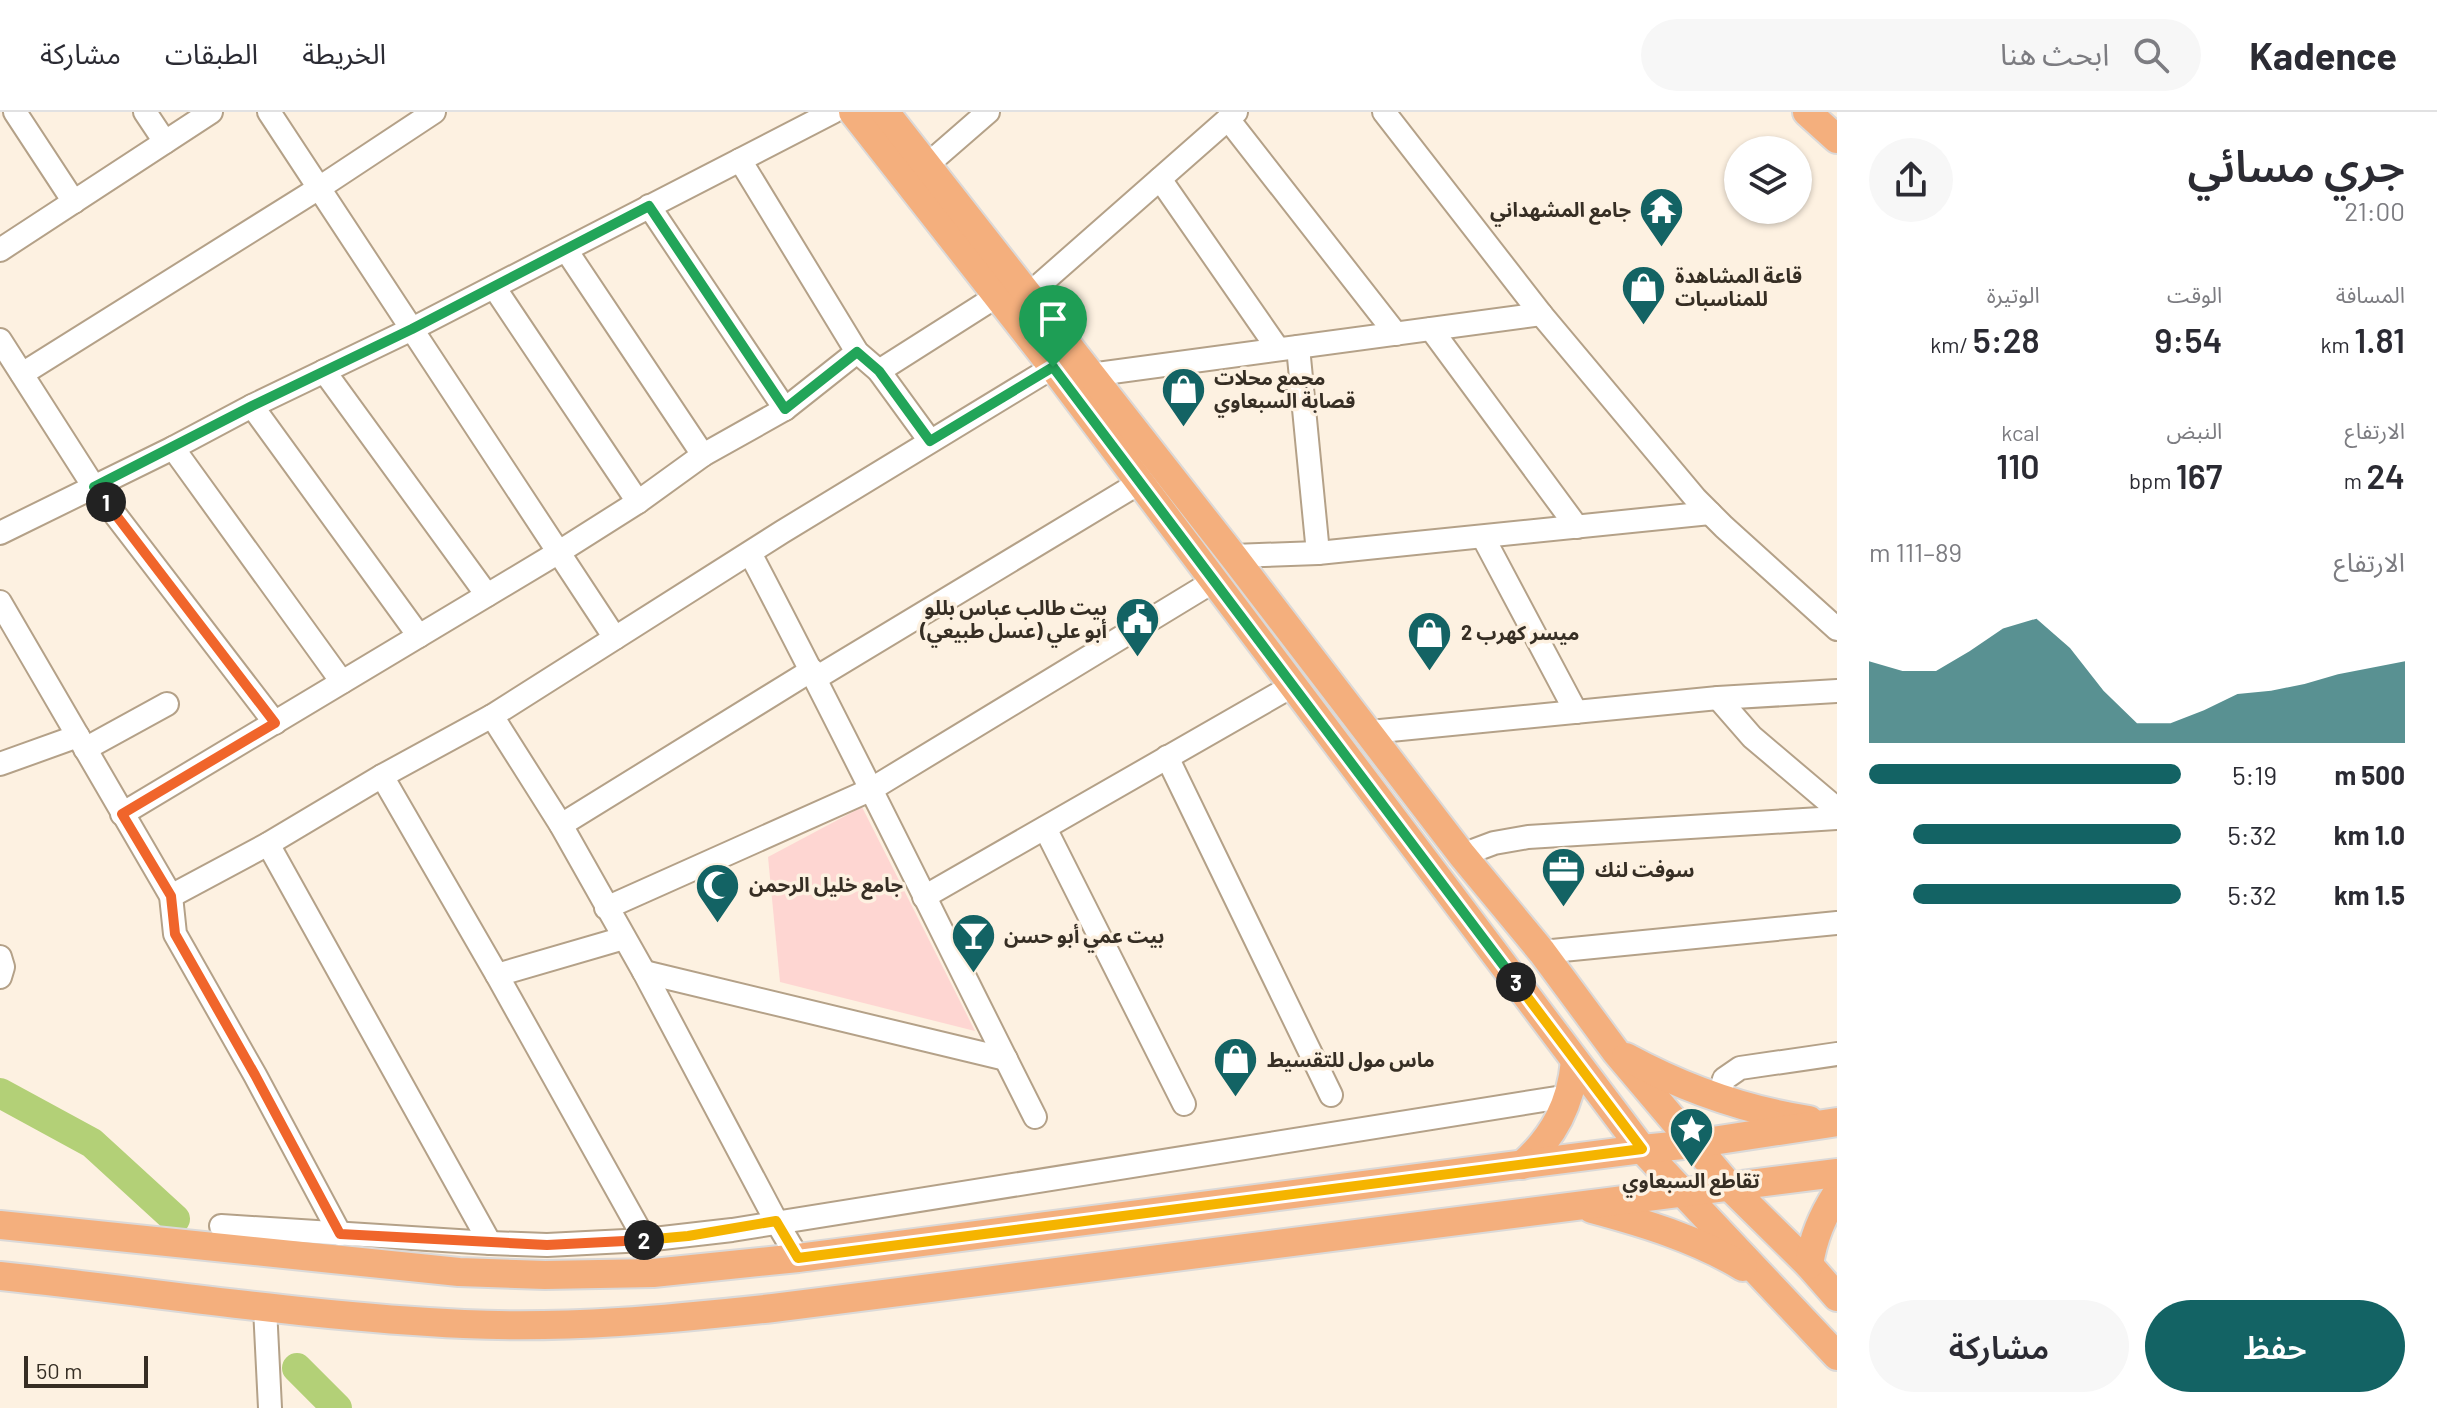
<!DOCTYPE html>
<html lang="ar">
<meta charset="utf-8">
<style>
body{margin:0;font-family:Barlow,"Noto Sans Arabic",sans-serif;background:#f7f7f7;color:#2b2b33;direction:rtl;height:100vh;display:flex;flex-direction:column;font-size:30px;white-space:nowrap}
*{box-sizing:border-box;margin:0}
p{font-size:26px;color:#7c7c81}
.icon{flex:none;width:44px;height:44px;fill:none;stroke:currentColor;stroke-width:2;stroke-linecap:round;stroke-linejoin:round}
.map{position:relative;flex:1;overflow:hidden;direction:ltr}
.drawer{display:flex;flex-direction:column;background:#fff;width:600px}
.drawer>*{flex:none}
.controls{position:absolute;left:1724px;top:24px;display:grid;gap:16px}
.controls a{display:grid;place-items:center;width:88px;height:88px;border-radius:50%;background:#fff;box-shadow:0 2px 6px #0004;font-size:40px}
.scale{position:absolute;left:24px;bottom:20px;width:124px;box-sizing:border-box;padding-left:8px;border:4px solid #362e24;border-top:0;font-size:22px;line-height:28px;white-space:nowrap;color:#362e24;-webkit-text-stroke:6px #fdf1e1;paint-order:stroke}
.pin{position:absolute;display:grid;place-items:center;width:68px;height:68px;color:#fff;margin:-82px -34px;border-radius:50% 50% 50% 0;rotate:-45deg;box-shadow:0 0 8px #0007}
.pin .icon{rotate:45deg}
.km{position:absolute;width:40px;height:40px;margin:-20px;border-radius:50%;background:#222;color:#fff;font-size:22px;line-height:40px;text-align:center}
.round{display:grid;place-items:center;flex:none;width:84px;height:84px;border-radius:42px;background:#f7f7f7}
.headline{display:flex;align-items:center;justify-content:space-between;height:136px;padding:0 32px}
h1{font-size:44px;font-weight:600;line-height:60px}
.metrics{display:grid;grid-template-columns:repeat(3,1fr);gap:12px;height:136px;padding:8px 32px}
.metrics div{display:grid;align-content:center}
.metrics b{font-size:34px;font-weight:600}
.metrics small{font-size:22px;font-weight:400}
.metrics p{font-size:22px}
.chart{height:224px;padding:16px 32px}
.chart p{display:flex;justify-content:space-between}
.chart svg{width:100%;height:144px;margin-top:8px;fill:#136364;opacity:.7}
.primary-button{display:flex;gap:16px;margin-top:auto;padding:16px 32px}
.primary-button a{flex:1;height:92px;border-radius:48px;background:#136364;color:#fff;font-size:32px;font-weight:600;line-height:92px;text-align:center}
.primary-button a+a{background:#f7f7f7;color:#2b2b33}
ul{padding:0 32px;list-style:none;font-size:26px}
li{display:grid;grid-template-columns:128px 96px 1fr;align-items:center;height:60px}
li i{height:20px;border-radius:10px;background:#136364}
header{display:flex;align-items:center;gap:48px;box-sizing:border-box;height:112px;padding:0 40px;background:#fff;border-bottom:2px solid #e1e1e2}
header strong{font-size:38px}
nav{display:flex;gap:44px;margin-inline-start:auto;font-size:28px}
.search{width:560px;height:72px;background:#f7f7f7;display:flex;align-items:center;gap:20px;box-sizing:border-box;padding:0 28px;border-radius:44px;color:#7c7c81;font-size:30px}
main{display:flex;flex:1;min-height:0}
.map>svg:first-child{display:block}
</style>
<header>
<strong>Kadence</strong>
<div class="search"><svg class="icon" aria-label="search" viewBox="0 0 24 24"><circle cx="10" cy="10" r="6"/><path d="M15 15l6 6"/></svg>ابحث هنا</div>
<nav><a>الخريطة</a><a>الطبقات</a><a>مشاركة</a></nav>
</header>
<main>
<section class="drawer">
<div class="headline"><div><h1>جري مسائي</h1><p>21:00</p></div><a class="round"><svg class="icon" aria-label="share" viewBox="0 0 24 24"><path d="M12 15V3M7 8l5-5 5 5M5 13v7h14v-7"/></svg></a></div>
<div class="metrics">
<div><p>المسافة</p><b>1.81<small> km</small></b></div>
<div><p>الوقت</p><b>9:54</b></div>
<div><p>الوتيرة</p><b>5:28<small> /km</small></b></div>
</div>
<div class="metrics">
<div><p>الارتفاع</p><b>24<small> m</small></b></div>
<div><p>النبض</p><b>167<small> bpm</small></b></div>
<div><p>kcal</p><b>110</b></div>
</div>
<div class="chart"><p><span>الارتفاع</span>89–111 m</p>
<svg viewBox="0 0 160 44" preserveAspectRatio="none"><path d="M0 44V19L10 22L20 22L30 16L40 9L50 6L60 15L70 28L80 38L90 38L100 34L110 29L120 28L130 26L140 23L150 21L160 19V44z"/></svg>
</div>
<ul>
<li><b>500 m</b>5:19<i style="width:100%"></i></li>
<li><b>1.0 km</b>5:32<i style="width:86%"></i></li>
<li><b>1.5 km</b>5:32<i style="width:86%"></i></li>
</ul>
<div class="primary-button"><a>حفظ</a><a>مشاركة</a></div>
</section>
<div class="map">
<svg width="1837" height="1296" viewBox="0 0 1837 1296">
<rect width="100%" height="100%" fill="#fdf1e1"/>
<path fill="#fed6d2" d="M862 695 975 919 780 870 768 745Z"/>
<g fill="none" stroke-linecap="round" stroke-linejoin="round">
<g stroke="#b3d077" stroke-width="30">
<path d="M0 981 92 1031 175 1107"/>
<path d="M297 1256 337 1296"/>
</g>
<defs>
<g id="minor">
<path d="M15 0 74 90"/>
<path d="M145 0 165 30"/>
<path d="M269 0 615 526"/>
<path d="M1384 0 1541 202 1696 387 1724 415 1837 517"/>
<path d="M1228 7 1396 222"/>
<path d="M740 48 857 240 879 259 930 329"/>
<path d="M927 53 988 0"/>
<path d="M1160 67 1278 237"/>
<path d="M649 94 785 297"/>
<path d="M0 138 211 0"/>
<path d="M566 138 703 343"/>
<path d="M494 175 638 390"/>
<path d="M1028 183 1236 0"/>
<path d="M1431 217 1577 415"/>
<path d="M0 228 94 375 275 611"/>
<path d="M1298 235 1318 441"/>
<path d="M324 259 487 483"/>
<path d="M879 259 997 184"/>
<path d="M22 262 319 76 434 0"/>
<path d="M1090 263 1541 202"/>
<path d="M252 294 419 524"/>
<path d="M173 336 342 570"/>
<path d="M0 421 173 336 252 294 412 217 833 0"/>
<path d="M1483 425 1576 600"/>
<path d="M750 441C848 627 940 817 1035 1005"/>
<path d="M1233 444 1318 441 1710 401"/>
<path d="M0 490 171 784 175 822 255 963 340 1122"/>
<path d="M816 566 1139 371"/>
<path d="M1718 586 1752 625 1837 697"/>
<path d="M492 604 561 713 644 860 776 1109 798 1146"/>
<path d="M1370 620 1718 586 1837 579"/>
<path d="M85 637 167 592"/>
<path d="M1167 645 1331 983"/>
<path d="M0 652 78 624"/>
<path d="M382 664 497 863 624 826"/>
<path d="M122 702 559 440 638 390 703 343 785 297 857 240"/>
<path d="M561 713 812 558"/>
<path d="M1045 716 1184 992"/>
<path d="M268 732 490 1131"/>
<path d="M1462 743 1494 731 1528 725 1837 706"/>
<path d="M171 784 268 732 382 664 492 604 782 420 1053 255"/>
<path d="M924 785 1292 574"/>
<path d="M606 796 870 678 1214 469"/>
<path d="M1542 840 1837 811"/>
<path d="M0 845 3 855 0 865"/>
<path d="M644 860 1006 947"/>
<path d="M497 863 645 1128"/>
<path d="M1719 986 1724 967 1740 956 1837 942"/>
<path d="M221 1114 490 1131 547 1133 645 1128 732 1118 1569 984"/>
<path d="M265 1196 270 1296"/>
</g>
<g id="major">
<path d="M853 0 1053 255 1642 1037 1837 1244"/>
<path d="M885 0 1233 444 1462 743 1542 840 1616 940 1731 1076 1809 1153 1837 1185"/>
<path d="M1807 0 1837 27"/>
<path d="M1626 945C1683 976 1745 998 1809 1008"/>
<path d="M1522 1053C1554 1025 1571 992 1575 949"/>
<path d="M1592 1097C1644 1111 1697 1127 1743 1155"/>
<path d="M0 1113 459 1160 545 1163 653 1161 798 1146 1642 1037 1693 1032 1837 1010"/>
<path d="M1809 1153C1813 1126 1822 1105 1837 1081"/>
<path d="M0 1164C155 1180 309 1205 464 1212 567 1217 671 1207 773 1196L1837 1061"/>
</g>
</defs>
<use href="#minor" stroke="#b4a188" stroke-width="26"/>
<use href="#major" stroke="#dbd9d8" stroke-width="32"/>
<use href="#minor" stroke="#fff" stroke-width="22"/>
<use href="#major" stroke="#f4af7d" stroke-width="28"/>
</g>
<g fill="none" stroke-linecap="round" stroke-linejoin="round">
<defs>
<path id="split-1" d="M106 390 94 375 252 294 412 217 649 94 785 297 857 240 879 259 930 329 1053 255"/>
<path id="split-2" d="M106 390 275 611 122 702 171 784 175 822 255 963 340 1122 547 1133 644 1128"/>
<path id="split-3" d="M644 1128 688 1124 776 1109 798 1146 1642 1037 1516 870"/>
<path id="split-4" d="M1053 255 1516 870"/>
</defs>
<use href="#split-1" stroke="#fff" stroke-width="16"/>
<use href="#split-2" stroke="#fff" stroke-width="16"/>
<use href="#split-3" stroke="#fff" stroke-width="16"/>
<use href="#split-4" stroke="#fff" stroke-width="16"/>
<use href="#split-1" stroke="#22a559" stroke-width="10"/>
<use href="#split-2" stroke="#f0652b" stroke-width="10"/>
<use href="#split-3" stroke="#f5b400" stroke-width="10"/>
<use href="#split-4" stroke="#22a559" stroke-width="10"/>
</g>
<defs>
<symbol id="temple-pin" viewBox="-11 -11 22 30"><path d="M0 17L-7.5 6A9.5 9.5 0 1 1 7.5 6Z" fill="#136364" stroke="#fdf1e1"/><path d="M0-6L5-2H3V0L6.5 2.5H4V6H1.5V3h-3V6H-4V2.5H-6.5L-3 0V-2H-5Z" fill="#fff"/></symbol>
<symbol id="shop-pin" viewBox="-11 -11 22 30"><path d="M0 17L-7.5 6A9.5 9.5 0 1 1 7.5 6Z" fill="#136364" stroke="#fdf1e1"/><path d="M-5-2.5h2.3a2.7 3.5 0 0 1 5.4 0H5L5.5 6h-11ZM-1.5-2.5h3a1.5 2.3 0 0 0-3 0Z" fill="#fff"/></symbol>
<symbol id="civic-pin" viewBox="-11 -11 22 30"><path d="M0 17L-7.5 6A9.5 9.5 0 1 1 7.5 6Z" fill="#136364" stroke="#fdf1e1"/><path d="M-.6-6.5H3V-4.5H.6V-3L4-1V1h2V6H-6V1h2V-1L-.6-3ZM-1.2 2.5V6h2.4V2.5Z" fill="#fff"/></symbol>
<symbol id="office-pin" viewBox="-11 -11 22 30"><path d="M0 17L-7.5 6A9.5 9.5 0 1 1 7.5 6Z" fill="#136364" stroke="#fdf1e1"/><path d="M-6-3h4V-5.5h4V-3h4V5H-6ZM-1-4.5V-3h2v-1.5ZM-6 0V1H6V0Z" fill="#fff"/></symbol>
<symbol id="mosque-pin" viewBox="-11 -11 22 30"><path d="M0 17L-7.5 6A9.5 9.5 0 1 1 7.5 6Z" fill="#136364" stroke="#fdf1e1"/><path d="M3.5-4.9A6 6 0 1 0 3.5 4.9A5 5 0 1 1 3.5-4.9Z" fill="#fff"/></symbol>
<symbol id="bar-pin" viewBox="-11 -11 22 30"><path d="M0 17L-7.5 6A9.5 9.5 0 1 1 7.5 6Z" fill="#136364" stroke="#fdf1e1"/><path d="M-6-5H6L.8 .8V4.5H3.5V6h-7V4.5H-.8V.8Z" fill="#fff"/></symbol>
<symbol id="sight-pin" viewBox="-11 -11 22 30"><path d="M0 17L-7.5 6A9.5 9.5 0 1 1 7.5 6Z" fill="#136364" stroke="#fdf1e1"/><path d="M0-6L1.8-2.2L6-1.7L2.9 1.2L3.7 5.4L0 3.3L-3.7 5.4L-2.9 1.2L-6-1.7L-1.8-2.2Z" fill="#fff"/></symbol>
</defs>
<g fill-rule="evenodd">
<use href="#temple-pin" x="1636" y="72" width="51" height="69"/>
<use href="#shop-pin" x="1618" y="150" width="51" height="69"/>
<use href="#shop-pin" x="1158" y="252" width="51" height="69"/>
<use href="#civic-pin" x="1112" y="482" width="51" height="69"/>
<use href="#shop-pin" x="1404" y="496" width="51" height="69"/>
<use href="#office-pin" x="1538" y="732" width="51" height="69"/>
<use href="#mosque-pin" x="692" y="748" width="51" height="69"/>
<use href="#bar-pin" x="948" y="798" width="51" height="69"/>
<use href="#shop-pin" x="1210" y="922" width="51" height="69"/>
<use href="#sight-pin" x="1666" y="992" width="51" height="69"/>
</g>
<g text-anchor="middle" stroke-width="7" stroke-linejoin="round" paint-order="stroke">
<g font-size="20" font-weight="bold" fill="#362e24" stroke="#fdf1e1" text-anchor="start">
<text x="1631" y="105" text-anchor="end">جامع المشهداني</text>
<text x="1675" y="171">قاعة المشاهدة<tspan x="1675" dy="23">للمناسبات</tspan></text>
<text x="1214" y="273">مجمع محلات<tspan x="1214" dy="23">قصابة السبعاوي</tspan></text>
<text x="1107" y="503" text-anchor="end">بيت طالب عباس بللو<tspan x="1107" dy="23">أبو علي (عسل طبيعي)</tspan></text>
<text x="1461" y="528">ميسر كهرب 2</text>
<text x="1595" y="765">سوفت لنك</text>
<text x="749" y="780">جامع خليل الرحمن</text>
<text x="1004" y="831">بيت عمي أبو حسن</text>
<text x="1267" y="955">ماس مول للتقسيط</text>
<text x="1691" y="1076" text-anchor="middle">تقاطع السبعاوي</text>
</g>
</g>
</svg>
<div class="controls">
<a><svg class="icon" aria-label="layers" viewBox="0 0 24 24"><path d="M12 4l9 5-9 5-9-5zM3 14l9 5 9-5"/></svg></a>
</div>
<div class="scale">50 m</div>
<div class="pin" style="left:1053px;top:255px;background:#1e9e55"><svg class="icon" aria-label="arrive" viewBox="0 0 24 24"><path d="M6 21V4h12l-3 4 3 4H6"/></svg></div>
<b class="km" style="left:106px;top:390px">1</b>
<b class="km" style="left:644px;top:1128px">2</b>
<b class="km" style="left:1516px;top:870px">3</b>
</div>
</main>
